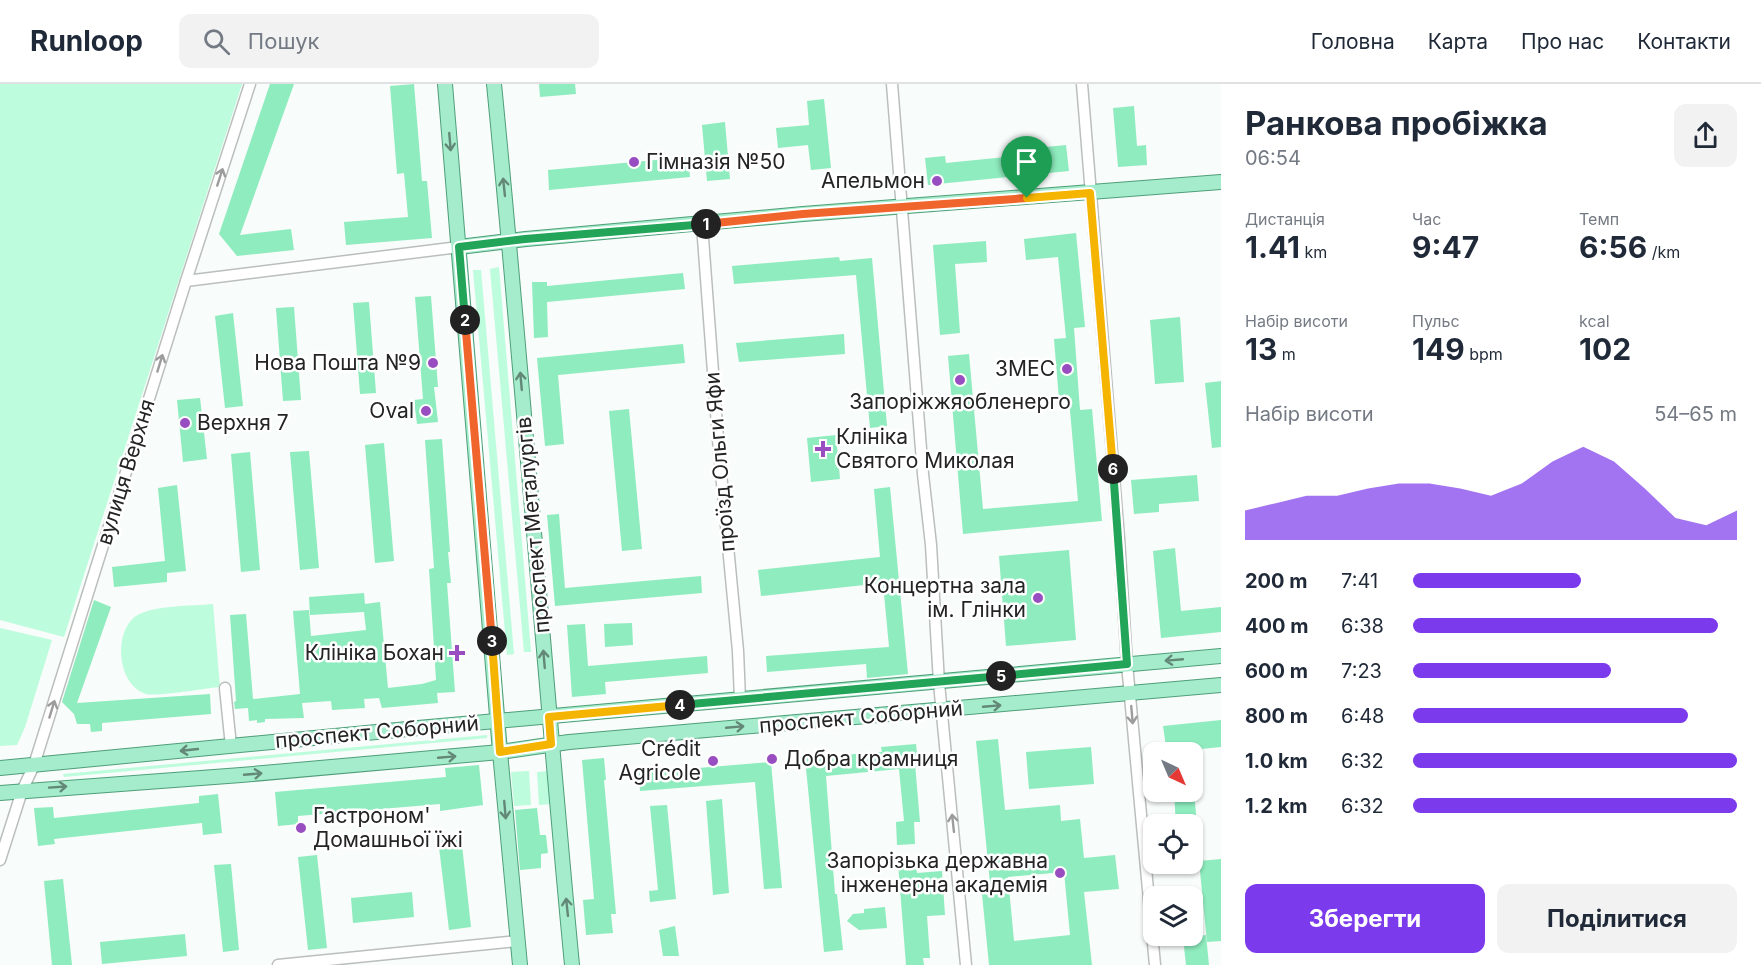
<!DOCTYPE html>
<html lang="uk">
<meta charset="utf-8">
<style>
body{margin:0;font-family:Inter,sans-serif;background:#f2f2f3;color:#1f2937;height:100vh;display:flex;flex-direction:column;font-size:22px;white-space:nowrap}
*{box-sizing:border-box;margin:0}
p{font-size:20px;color:#747a83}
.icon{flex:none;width:33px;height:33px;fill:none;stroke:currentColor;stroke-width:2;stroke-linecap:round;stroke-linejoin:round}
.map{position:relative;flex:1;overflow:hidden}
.panel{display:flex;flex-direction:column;background:#fff;width:540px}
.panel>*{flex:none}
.needle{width:39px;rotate:136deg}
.tools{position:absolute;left:1143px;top:658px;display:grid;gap:12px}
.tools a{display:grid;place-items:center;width:60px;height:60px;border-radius:12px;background:#fff;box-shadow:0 2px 4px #0004;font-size:30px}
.pin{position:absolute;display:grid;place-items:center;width:51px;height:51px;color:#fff;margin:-62px -26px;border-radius:50% 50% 50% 0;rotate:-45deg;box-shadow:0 0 6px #0007}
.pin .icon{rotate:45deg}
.km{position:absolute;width:30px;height:30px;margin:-15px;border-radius:50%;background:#222;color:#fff;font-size:16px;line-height:30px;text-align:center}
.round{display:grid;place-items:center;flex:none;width:63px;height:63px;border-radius:12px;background:#f2f2f3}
.head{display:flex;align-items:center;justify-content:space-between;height:102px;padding:0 24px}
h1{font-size:33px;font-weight:700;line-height:45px}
.metrics{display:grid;grid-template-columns:repeat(3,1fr);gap:9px;height:102px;padding:6px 24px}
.metrics div{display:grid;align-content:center}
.metrics b{font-size:30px;font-weight:700}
.metrics small{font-size:16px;font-weight:400}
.metrics p{font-size:16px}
.chart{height:168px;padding:12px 24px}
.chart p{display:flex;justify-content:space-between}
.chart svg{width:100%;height:108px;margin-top:6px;fill:#7c3aed;opacity:.7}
.primary-button{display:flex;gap:12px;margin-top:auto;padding:12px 24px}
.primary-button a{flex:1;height:69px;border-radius:12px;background:#7c3aed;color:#fff;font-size:24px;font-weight:700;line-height:69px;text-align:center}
.primary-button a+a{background:#f2f2f3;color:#1f2937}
ul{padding:0 24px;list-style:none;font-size:20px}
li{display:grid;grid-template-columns:96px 72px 1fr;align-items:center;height:45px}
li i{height:15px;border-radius:8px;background:#7c3aed}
header{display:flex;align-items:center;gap:36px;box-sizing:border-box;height:84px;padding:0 30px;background:#fff;border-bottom:2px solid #e0e1e3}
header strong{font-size:28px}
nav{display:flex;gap:33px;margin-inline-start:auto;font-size:21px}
.search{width:420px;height:54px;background:#f2f2f3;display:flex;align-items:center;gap:15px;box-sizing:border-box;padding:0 21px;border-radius:12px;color:#747a83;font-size:22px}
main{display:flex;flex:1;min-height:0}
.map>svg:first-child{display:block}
</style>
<header>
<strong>Runloop</strong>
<div class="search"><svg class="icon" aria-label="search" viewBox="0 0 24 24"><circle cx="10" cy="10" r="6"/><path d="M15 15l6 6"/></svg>Пошук</div>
<nav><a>Головна</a><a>Карта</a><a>Про нас</a><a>Контакти</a></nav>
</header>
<main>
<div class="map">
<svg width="1221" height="881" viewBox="0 0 1221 881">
<rect width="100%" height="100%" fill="#f8fcfa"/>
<g fill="#bdfcdc">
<path d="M0 0H242L64 553 0 536Z"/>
<path d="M499 183 531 568H524L490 185Z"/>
<path d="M473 186H481L514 570 507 571Z"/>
<path d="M213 520 220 603C206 604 157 613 146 610 117 601 113 548 136 532 153 521 192 522 213 520Z"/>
<path d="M0 544 52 556 25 643 17 661 0 662Z"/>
<path d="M487 651V654L64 693 63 690Z"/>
<path d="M529 687 531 721 514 722 511 688Z"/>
<path d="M551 687 552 720 539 721 537 688Z"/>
</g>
<g fill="#8eecbe" fill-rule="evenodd">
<path d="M270 0H294L240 151 291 145 294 166 237 172 219 150Z"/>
<path d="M414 0 422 97H427L432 154 346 161 344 138 408 133 404 89 397 90 390 2Z"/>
<path d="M539 0H575L576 10 540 13Z"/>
<path d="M824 15 831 84 811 86 808 61 778 64 776 44 809 41 807 17Z"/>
<path d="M1134 22 1137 62 1146 61 1147 81 1118 83 1113 24Z"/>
<path d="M725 38 730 95 707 97 702 41Z"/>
<path d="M1066 61 1069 87 928 101 925 74 945 72 946 79 1047 69 1046 63Z"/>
<path d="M688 73 690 93 549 106 548 86Z"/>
<path d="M1076 149 1085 243 1074 244 1080 326 1092 325 1102 437 963 450 948 272 969 270 983 425 1078 417 1069 315 1059 316 1054 255 1066 254 1058 173 1026 176 1024 155Z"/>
<path d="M986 157 987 178 955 180 960 249 940 251 933 161Z"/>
<path d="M839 173 840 177 872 174 887 342 870 344 856 191 734 200 732 182Z"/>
<path d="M683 189 685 205 547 218 548 253 534 254 532 198H547V202Z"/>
<path d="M431 212 438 303H434L438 338 417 340 414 316 423 315 415 213Z"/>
<path d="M369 218 376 309 360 310 353 219Z"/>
<path d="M294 223 301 316 283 317 276 224Z"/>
<path d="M233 229 243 322 225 324 215 232Z"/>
<path d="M1180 233 1184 298 1155 300 1150 236Z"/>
<path d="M844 250 845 270 739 278 736 259Z"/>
<path d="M683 260 685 279 558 291 564 360 545 362 537 274Z"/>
<path d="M1221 297V363L1212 364 1205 299Z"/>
<path d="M200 314 207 375 183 378 177 316Z"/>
<path d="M629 325 642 465 622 467 609 327Z"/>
<path d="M836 351 840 395 811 398 807 354Z"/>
<path d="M442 355 450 468H448L451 499H447L455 608 437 609 438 619 382 624 379 614 364 615 365 624 332 626 331 617 302 619 304 634 265 635V638L257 639V636L249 637 248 624 235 625 234 618 236 617 230 531 246 530 253 615 300 610 293 527 309 526 311 552 366 546 364 528 310 531 309 513 364 509 365 520 380 518 388 604 422 600 436 596 429 485 434 484 425 356Z"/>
<path d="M384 359 394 477 375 479 365 361Z"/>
<path d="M309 367 319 484 300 486 290 368Z"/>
<path d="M250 368 260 486 241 488 231 370Z"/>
<path d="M1197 391 1199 417 1159 420V428L1134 430 1131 396Z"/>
<path d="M177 401 186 487 167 489V498L114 503 112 483 165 477 158 404Z"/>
<path d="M890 403 908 590 867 594 866 580 767 588 766 572 889 563 883 499 761 512 758 486 880 473 874 405Z"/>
<path d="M559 430 565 504 701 492 702 509 555 522 547 431Z"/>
<path d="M1175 464 1181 527 1221 523V548L1161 554 1153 467Z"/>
<path d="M1069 466 1076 556 1006 562 999 472Z"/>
<path d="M94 516 111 523 77 619 210 610 211 630 102 639V647L91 648 90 640H77L74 630 62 618Z"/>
<path d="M632 539 633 561 605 563 604 540Z"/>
<path d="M585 540 588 582 707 572 708 589 605 598 606 610 572 613 567 541Z"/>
<path d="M1221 636V663L1191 666 1192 669H1167L1163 642Z"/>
<path d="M998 655 1005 726 1060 721 1061 737 1080 735 1084 774 1115 771 1119 805 1084 808 1092 881H989L982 810 991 809 976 657ZM1064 788 1070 851 1014 857 1008 793Z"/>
<path d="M916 660 918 680H915L920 738H914L915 760 897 761 896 738 904 737 899 685 826 692 835 810H837L843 866 824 868 805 674 882 668 881 663Z"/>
<path d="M1091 663 1094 700 1029 705 1026 668Z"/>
<path d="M604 674 606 696H604L616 830H611L613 849 586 851 583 816 594 815 582 676Z"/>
<path d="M771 678 782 804 764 805 755 698 640 707 639 689Z"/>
<path d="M479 681 483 721 440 727V720L298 732V740L278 742 275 708 446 693 445 684Z"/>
<path d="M1174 708H1194L1197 741H1176Z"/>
<path d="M218 710 222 749 203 751 202 739 54 755 55 760 38 762 34 724 53 723 54 734 199 719V712Z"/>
<path d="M722 715 729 809 713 811 706 717Z"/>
<path d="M667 721 676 815 650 818 649 807 658 806 650 722Z"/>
<path d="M537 724 540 751H546L548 769 541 770V784L520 786 515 726Z"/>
<path d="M461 752 471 843 449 846 438 755Z"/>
<path d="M317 771 327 864 308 866 298 773Z"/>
<path d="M1221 775V857L1207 858 1199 777Z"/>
<path d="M916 777 917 789 942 787 945 831 927 832 930 874H923L924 881H906L898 779Z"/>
<path d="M231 780 239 866 223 868 214 781Z"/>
<path d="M63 795 72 881H52L44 797Z"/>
<path d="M412 808 414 833 353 839 351 814Z"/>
<path d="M885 823 887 844 859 846 847 837 853 830 864 829V825Z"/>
<path d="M675 842 679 872H663L659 846Z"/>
<path d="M185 850 187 872 102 880 100 858Z"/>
<path d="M1206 851 1209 881H1186L1183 854Z"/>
</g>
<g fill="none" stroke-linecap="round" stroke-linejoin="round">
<defs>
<g id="minor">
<path d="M892 0 923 390 931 461 939 599 966 881"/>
<path d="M1082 0 1119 454 1127 580 1155 881"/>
<path d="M702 141 719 368 738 567 740 615"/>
<path d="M186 197 459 163"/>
<path d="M225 604 231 662"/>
<path d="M0 776 22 707 34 681 186 197 250 0"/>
<path d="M278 881 517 857"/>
</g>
<g id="major">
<path d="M445 0 500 668 520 881"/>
<path d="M494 0C523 293 544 588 572 881"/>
<path d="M459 163 526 155 803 130 1221 98"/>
<path d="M0 684 418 644 1221 572"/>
<path d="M0 709 241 691 500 668 569 658 1221 601"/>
</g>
</defs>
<use href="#minor" stroke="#bbbfbc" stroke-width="13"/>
<use href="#major" stroke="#4f9e7a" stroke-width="16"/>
<use href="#minor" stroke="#fff" stroke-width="10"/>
<use href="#major" stroke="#a4eccb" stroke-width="14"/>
</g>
<defs><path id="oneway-shaft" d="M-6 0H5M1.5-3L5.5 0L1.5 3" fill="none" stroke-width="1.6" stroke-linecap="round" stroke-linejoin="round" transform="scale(1.5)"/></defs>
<g stroke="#648877">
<use href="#oneway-shaft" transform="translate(450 58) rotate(85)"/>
<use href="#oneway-shaft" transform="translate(504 103) rotate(-96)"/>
<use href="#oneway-shaft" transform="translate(521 297) rotate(-95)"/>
<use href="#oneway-shaft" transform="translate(544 575) rotate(-95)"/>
<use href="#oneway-shaft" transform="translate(1174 576) rotate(175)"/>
<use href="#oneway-shaft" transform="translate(992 622) rotate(-5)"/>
<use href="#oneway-shaft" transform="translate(735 643) rotate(-5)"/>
<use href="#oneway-shaft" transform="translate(189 666) rotate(174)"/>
<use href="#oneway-shaft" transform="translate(447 673) rotate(-5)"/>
<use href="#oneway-shaft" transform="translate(253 690) rotate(-5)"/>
<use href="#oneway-shaft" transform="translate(58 703) rotate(-4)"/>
<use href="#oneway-shaft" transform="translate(505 726) rotate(85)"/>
<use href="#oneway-shaft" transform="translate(567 823) rotate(-96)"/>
</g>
<g stroke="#9c9c9c">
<use href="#oneway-shaft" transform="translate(220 93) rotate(-72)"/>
<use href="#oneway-shaft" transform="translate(160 279) rotate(-73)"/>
<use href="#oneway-shaft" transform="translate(52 625) rotate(-73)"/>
<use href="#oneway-shaft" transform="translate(1132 631) rotate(85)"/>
<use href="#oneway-shaft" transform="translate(953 739) rotate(-96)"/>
</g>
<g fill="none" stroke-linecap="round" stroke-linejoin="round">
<defs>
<path id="split-1" d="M706 140 803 130 1027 114"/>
<path id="split-2" d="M465 236 459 163 525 155 706 140"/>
<path id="split-3" d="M465 236 492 557"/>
<path id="split-4" d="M492 557 500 668 551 660 549 633 680 621"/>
<path id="split-5" d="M680 621 1001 592"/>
<path id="split-6" d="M1001 592 1127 580 1113 385"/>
<path id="split-7" d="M1027 114 1090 109 1113 385"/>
</defs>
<use href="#split-1" stroke="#fff" stroke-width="12"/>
<use href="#split-2" stroke="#fff" stroke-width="12"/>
<use href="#split-3" stroke="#fff" stroke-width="12"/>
<use href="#split-4" stroke="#fff" stroke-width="12"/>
<use href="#split-5" stroke="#fff" stroke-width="12"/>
<use href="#split-6" stroke="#fff" stroke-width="12"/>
<use href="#split-7" stroke="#fff" stroke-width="12"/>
<use href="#split-1" stroke="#f0652b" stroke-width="8"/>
<use href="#split-2" stroke="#22a559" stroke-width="8"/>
<use href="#split-3" stroke="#f0652b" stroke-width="8"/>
<use href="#split-4" stroke="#f5b400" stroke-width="8"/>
<use href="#split-5" stroke="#22a559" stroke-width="8"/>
<use href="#split-6" stroke="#22a559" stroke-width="8"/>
<use href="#split-7" stroke="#f5b400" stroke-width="8"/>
</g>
<g fill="#984ec0" stroke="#fff" stroke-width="2">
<circle cx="634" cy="78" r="6"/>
<circle cx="937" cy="97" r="6"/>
<circle cx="433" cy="279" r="6"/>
<circle cx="1067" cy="285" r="6"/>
<circle cx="960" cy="296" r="6"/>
<circle cx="426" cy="327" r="6"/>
<circle cx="185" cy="339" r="6"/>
<path d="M820 356h6v6h6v6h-6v6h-6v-6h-6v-6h6z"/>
<circle cx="1038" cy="514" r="6"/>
<path d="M454 560h6v6h6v6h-6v6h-6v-6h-6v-6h6z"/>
<circle cx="772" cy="675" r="6"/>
<circle cx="713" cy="677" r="6"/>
<circle cx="301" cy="744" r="6"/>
<circle cx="1060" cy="789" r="6"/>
</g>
<g text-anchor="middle" stroke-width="5" stroke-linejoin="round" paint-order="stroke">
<g font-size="21" fill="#232423" stroke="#fff" text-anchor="end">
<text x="646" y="85" text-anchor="start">Гімназія №50</text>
<text x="925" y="104">Апельмон</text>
<text x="421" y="286">Нова Пошта №9</text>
<text x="1055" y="292">ЗМЕС</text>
<text x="960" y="325" text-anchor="middle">Запоріжжяобленерго</text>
<text x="414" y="334">Oval</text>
<text x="197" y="346" text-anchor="start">Верхня 7</text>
<text x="836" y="360" text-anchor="start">Клініка<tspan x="836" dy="24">Святого Миколая</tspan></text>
<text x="1026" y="509">Концертна зала<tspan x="1026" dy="24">ім. Глінки</tspan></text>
<text x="444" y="576">Клініка Бохан</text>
<text x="701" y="672">Crédit<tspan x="701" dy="24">Agricole</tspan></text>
<text x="784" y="682" text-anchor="start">Добра крамниця</text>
<text x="313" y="739" text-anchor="start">Гастроном'<tspan x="313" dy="24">Домашньої їжі</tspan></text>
<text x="1048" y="784">Запорізька державна<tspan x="1048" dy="24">інженерна академія</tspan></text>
</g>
<g font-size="21" fill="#232423" stroke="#fff">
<text transform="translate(720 378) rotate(-95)" y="7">проїзд Ольги Яфи</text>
<text transform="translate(126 388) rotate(-73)" y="7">вулиця Верхня</text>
<text transform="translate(533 441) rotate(-95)" y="7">проспект Металургів</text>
<text transform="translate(861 633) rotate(-5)" y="7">проспект Соборний</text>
<text transform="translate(377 648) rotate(-5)" y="7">проспект Соборний</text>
</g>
</g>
</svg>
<div class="tools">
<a><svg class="needle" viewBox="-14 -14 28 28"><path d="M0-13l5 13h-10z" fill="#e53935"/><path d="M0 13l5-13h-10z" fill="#747a83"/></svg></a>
<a><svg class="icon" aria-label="locate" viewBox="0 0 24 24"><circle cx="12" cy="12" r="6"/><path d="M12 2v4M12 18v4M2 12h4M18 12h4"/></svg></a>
<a><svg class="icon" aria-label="layers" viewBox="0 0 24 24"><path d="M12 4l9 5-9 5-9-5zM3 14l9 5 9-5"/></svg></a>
</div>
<div class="pin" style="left:1027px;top:114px;background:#1e9e55"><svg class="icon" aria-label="arrive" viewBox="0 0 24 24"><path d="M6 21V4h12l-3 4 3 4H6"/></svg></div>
<b class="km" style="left:706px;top:140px">1</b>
<b class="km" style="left:465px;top:236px">2</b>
<b class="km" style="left:492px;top:557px">3</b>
<b class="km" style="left:680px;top:621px">4</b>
<b class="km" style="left:1001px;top:592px">5</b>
<b class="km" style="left:1113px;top:385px">6</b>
</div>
<section class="panel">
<div class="head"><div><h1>Ранкова пробіжка</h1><p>06:54</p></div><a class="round"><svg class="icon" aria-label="share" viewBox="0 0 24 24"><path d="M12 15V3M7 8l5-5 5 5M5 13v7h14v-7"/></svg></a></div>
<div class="metrics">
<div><p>Дистанція</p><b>1.41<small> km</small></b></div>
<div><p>Час</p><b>9:47</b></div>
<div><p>Темп</p><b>6:56<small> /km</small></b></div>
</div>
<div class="metrics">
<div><p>Набір висоти</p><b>13<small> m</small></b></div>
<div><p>Пульс</p><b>149<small> bpm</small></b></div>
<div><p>kcal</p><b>102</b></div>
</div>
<div class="chart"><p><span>Набір висоти</span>54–65 m</p>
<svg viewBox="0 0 160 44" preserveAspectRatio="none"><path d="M0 44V32L10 29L20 26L30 26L40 23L50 21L60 21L70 23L80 26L90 21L100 12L110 6L120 12L130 23L140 35L150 38L160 32V44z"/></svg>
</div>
<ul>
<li><b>200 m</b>7:41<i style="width:52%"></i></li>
<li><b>400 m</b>6:38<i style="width:94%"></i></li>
<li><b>600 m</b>7:23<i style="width:61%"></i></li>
<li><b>800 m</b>6:48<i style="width:85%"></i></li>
<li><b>1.0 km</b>6:32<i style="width:100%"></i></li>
<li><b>1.2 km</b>6:32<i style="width:100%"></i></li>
</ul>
<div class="primary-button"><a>Зберегти</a><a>Поділитися</a></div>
</section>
</main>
